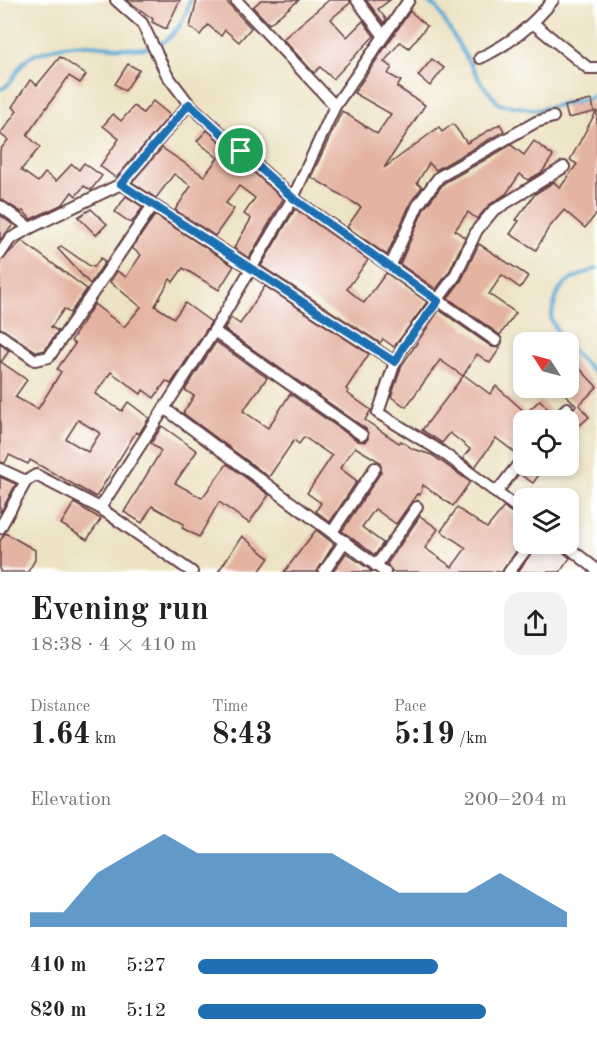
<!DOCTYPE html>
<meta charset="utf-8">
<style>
body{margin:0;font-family:"Old Standard TT",serif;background:#f2f2f2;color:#202124;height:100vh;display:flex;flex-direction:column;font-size:22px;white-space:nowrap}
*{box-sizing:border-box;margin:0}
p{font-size:20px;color:#757577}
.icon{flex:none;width:33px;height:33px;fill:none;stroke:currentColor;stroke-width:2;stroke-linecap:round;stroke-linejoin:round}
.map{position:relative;height:572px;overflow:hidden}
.drawer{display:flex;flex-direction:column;background:#fff;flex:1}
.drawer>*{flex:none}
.needle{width:39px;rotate:306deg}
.tools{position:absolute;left:513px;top:332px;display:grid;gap:12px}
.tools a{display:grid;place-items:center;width:66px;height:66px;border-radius:12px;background:#fff;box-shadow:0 3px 9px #0003;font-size:30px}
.pin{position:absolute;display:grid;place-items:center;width:51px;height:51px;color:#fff;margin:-26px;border:3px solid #fff;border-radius:50%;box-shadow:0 2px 6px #0007}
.round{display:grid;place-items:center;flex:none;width:63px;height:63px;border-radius:18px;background:#f2f2f2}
.headline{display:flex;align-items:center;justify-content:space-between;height:102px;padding:0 30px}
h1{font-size:33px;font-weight:800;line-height:45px}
.metrics{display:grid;grid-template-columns:repeat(3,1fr);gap:9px;height:102px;padding:6px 30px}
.metrics div{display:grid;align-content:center}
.metrics b{font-size:30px;font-weight:800}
.metrics small{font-size:16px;font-weight:400}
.metrics p{font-size:16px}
.chart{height:168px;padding:12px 30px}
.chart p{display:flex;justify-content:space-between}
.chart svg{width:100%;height:108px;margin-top:6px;fill:#1f6fb2;opacity:.7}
ul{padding:0 30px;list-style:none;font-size:20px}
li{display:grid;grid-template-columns:96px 72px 1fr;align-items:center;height:45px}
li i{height:15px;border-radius:8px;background:#1f6fb2}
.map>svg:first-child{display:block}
</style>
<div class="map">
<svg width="597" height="572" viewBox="0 0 597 572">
<rect width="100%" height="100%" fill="#fff"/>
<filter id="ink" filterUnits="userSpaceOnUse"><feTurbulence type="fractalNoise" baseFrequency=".0167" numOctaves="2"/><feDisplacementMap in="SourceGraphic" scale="12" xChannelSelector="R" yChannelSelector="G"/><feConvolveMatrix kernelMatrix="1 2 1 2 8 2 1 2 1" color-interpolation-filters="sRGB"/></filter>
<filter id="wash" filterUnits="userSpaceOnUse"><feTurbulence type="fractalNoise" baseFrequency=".008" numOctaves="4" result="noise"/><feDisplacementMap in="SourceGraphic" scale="24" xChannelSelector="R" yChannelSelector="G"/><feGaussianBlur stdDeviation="1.35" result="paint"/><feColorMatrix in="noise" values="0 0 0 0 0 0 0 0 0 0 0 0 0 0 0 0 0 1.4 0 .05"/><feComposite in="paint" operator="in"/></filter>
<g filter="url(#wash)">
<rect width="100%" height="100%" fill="#ede3c4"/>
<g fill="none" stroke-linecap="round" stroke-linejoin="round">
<g stroke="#57a8d2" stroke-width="4">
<path d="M425 0 437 8 482 84 499 104 537 110 597 96"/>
<path d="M0 89C14 87 16 62 34 55 45 51 58 46 70 45 105 40 152 65 177 29 184 20 188 11 190 0"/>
<path d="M563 342 551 319C558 280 564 283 597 268"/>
<path d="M568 347 597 375"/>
</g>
</g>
<g id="blocks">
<g fill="#e4b3a2" fill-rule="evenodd">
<path d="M127 0H180L166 29 152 22 153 19Z"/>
<path d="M197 0H225L251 28 239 42 225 30 221 36 208 25 200 35 190 27Z"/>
<path d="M261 0H299L269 24 253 7Z"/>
<path d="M329 0H350V3L331 19 347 37 363 21 374 36 333 79 320 67 314 73 283 39Z"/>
<path d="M366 0H390L378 9 386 19 384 23Z"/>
<path d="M410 11 427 26 409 48 400 42 384 62 392 67 388 74 401 81 397 87 425 105 384 168 439 127 442 132 453 124 467 143 500 124 504 131 436 170 429 163 417 183 422 187 411 202 387 255 347 227 361 207 311 177 342 111 377 134 391 114 354 93Z"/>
<path d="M60 57 86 75 80 83 69 76 44 111 27 135 40 147 21 170 38 182 45 173 56 181 72 164 79 170 84 163 102 176 91 190 84 186 76 196 72 192 63 204 31 219 23 211 21 212 0 199V150L8 140 0 134 17 111 12 107 30 80 37 85Z"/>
<path d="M432 59 444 68 430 86 418 76Z"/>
<path d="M128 64 139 70 125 91 115 84Z"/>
<path d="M592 100 594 112 568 118 565 106Z"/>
<path d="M153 101 170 115 116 178 100 166 119 139 103 126 113 114 121 121 134 106 143 113Z"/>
<path d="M597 110V213L585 228 564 210 548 229 536 250 510 234 519 221 516 220 535 194 554 182 560 188 577 164 570 160Z"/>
<path d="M207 130 283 199 249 258 234 248 251 219 244 214 255 198 239 186 226 203 234 209 215 236 175 210 191 186 174 174 156 198 132 182 162 148 204 176 218 158 197 141Z"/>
<path d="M534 141 553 156 542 172 528 180 520 174 506 194 489 205 477 219 468 212 455 230 465 238 449 272 436 289 400 264 424 209 444 183 511 145 524 155Z"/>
<path d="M126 196 143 207 131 223 115 212Z"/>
<path d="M91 209 107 224 96 235 78 217Z"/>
<path d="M295 209 368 260 347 289 364 303 386 273 427 302 394 347 383 339 380 343 261 266Z"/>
<path d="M0 215 13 225 0 240Z"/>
<path d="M155 215 234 266 219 290 183 268 173 282 170 279 155 306 174 318 185 303 211 322 208 327 171 384 166 381 154 398 143 390 141 394 111 372 95 394 122 411 128 402 149 418 139 434 136 432 96 497 30 460 28 464 9 455 5 463 0 462V344L9 351 1 362 27 380 15 397 38 409 61 372 57 369 75 344 71 341 94 304 124 327 141 307 110 282 117 271 126 277 141 255 132 248ZM78 420 100 433 88 452 66 439Z"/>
<path d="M22 241 87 289 70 313 64 309 51 327 58 331 45 350 37 352 0 328V261Z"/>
<path d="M479 244 528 276 520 288 502 275 489 294 516 313 500 335 448 298 462 279Z"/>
<path d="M61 246 90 266 94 267 101 258 105 262 90 284 58 249Z"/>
<path d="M265 286 369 354 346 389 349 391 347 393 371 410 365 420 399 443 401 441 413 449 432 455 470 482 453 506 423 485 420 495 417 494 396 524 375 509 362 527 383 543 375 555 342 531 381 472 380 462 355 447 340 468 357 481 330 522 316 511 321 503 307 493 332 456 304 437 299 444 294 440 269 477 183 413 194 396 185 390 216 342 267 378 243 411 268 428 290 394 358 441 365 442 368 439 366 429 224 329 231 318 240 324Z"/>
<path d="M439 310 492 347 500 348 490 363 477 354 463 376 440 360 406 407 391 397 402 365Z"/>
<path d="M568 356 597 387 579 405 589 417 568 436V417L576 405 558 387H568Z"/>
<path d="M464 375 490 394 496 386 526 413 540 400 551 412 542 420H524V450L517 454 496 438 475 467 463 458 470 449 450 433 442 443 422 430Z"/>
<path d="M162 426 197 451 175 483 202 498 227 464 269 495 249 523 219 502 199 537 182 528 184 524 152 506 142 523 124 512 161 451 151 443Z"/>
<path d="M527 465H546L533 483 520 474Z"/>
<path d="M0 477 16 484 0 513Z"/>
<path d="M74 503 101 519 87 540 61 524Z"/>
<path d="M504 507 524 522V540L502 572H392L387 564 420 516 438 529 425 548 452 567 466 548 441 531 457 508 487 528Z"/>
<path d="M316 530 334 544 317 572H284Z"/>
<path d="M5 533 35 550V560L28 572H0V541Z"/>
<path d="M242 536 269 558 259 572H218Z"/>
<path d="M538 543H552L570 558 560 572H518Z"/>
<path d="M346 553 370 570 372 572H333Z"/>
</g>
</g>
</g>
<g filter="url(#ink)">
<use href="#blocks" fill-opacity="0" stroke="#623c42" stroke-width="1.5"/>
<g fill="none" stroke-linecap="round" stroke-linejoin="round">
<defs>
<g id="minor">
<path d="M116 0 142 23 167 75 189 104 293 198 496 341"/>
<path d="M236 0 335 106"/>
<path d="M357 0 383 35"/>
<path d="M534 24 588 68H597"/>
<path d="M480 58C511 43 531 27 553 0"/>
<path d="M121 184 395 362"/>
<path d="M0 206 30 228"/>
<path d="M0 254 10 239 30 228 121 184 189 104"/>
<path d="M390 267 418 205 439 177 536 122 553 117"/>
<path d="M214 331 293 198 335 106 409 0"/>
<path d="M0 335 35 360 49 357 153 205"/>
<path d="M164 408 385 572"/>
<path d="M555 420 567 408"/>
<path d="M0 469 26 481"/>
<path d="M496 493 524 457"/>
<path d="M100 508 214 331 362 435"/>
<path d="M524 513 442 452 378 413 395 362 403 347 455 276 477 230 493 211 564 167"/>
<path d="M0 528 26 481 36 475 100 508 192 572"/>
<path d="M332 532 375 468"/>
<path d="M563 543 597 570"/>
<path d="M376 566 417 507"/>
<path d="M324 572 345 541"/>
<path d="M509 572 531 543"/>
</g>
</defs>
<use href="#minor" stroke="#623c42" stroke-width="14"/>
<use href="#minor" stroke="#fff" stroke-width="10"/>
</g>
</g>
<g fill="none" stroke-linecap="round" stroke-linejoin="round" filter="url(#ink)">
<defs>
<path id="route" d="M189 104 293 198 438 301 403 347 395 362 121 184Z"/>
</defs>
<use href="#route" stroke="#fff" stroke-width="12"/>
<use href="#route" stroke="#1f6fb2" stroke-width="8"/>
</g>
</svg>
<div class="tools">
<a><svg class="needle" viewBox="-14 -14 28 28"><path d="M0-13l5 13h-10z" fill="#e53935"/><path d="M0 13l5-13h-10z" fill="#757577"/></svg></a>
<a><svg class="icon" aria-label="locate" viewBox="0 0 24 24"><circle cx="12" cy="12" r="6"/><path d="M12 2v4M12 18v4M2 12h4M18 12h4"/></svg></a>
<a><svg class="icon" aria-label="layers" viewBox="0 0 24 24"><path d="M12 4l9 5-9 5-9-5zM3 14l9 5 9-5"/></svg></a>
</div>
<div class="pin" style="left:241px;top:151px;background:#1e9e55"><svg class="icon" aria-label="arrive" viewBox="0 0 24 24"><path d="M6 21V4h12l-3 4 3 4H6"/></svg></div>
</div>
<section class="drawer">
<div class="headline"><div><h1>Evening run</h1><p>18:38 · 4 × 410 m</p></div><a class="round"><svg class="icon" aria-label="share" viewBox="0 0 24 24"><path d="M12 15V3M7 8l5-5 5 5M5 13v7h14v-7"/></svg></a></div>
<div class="metrics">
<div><p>Distance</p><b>1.64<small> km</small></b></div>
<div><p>Time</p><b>8:43</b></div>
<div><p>Pace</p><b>5:19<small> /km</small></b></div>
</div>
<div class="chart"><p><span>Elevation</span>200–204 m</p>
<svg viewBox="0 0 160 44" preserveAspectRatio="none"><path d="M0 44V38L10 38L20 22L30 14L40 6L50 14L60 14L70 14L80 14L90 14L100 22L110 30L120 30L130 30L140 22L150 30L160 38V44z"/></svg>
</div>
<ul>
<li><b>410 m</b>5:27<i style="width:65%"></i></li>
<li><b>820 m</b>5:12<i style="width:78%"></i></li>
</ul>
</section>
